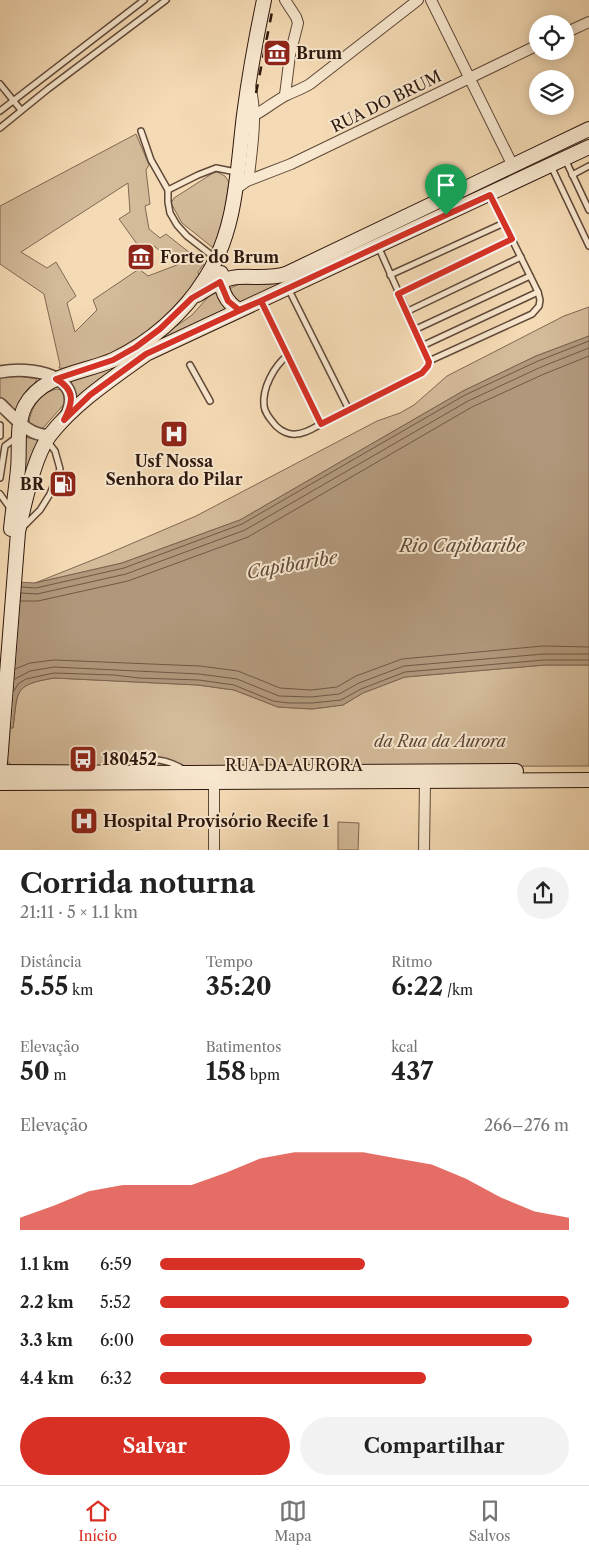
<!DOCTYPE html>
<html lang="pt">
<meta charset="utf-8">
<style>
body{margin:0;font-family:"Libre Caslon Text",serif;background:#f2f2f2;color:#222;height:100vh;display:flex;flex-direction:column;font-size:19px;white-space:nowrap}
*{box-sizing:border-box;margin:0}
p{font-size:16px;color:#767676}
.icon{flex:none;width:28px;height:28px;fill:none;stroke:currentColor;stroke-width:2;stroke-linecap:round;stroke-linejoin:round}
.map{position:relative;height:850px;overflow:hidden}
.side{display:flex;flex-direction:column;background:#fff;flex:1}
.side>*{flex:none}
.controls{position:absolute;left:529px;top:15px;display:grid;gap:10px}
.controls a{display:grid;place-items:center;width:45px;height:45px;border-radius:50%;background:#fff;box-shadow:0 2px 12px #0003;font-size:25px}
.pin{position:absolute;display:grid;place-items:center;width:42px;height:42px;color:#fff;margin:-51px -21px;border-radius:50% 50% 50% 0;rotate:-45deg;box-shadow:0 0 5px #0007}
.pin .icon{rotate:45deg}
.round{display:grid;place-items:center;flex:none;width:52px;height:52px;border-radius:26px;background:#f2f2f2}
.head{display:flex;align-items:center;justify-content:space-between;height:85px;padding:0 20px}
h1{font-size:28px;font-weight:800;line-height:38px}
.stats{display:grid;grid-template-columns:repeat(3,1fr);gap:8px;height:85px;padding:5px 20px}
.stats div{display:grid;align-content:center}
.stats b{font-size:25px;font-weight:800}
.stats small{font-size:14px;font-weight:400}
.stats p{font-size:14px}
.chart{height:140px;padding:10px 20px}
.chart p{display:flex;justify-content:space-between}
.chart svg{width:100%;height:90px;margin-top:5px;fill:#d93025;opacity:.7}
.action{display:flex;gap:10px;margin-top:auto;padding:10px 20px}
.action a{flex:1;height:58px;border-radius:30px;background:#d93025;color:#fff;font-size:20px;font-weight:800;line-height:58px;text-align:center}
.action a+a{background:#f2f2f2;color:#222}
ul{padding:0 20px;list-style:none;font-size:16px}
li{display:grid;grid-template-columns:80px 60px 1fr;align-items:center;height:38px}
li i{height:12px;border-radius:6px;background:#d93025}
.dock{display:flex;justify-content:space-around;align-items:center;height:70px;border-top:1px solid #e0e0e0;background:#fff;font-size:14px;color:#767676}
.dock a{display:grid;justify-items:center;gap:2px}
.dock .selected{color:#d93025}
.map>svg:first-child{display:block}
</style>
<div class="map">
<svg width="589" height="850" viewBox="0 0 589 850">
<rect width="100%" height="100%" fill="#f5dbb5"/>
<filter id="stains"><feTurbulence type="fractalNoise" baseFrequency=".004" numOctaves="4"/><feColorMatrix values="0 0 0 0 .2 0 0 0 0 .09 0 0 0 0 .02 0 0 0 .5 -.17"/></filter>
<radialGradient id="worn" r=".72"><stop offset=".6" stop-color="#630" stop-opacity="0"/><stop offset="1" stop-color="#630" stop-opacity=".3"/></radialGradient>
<g fill="#d3ba99" stroke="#806854" fill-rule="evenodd">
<path d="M136 134 149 165 146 170 150 204 145 206 149 229 160 238 166 234 204 264 198 272 199 276C171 315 132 351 85 364 76 367 68 369 59 368L60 365 44 294 0 264V206ZM128 183 130 212 119 219 142 251 154 246 177 265 148 276 139 269 93 300 97 310 75 332 67 303 76 296 56 262 47 268 21 252Z"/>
<path d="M217 172 225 176 229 182 225 210 215 246 212 247 182 223 171 203 174 198 213 173Z"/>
<path d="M334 256 243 303H235L229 289 239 284H271Z"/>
<path d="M214 292 219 293 227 311 144 347 77 398 75 391 69 381 109 368 168 332 192 315 210 295Z"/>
<path d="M589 307V336L536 356 463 391 240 520 122 563 35 583 105 555 196 516 377 421 400 413 414 405 447 376 564 316Z"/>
<path d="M0 376H18L37 379 17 412 0 397Z"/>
<path d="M57 389 62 390 65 394V403L44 427 40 429 29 424C30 408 41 392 57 389Z"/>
<path d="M25 437 42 441 16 502Z"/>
<path d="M545 665H589V766L204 767 12 765 6 761 7 729 13 728C18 690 13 685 54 678L198 685 234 690 278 707 312 709 343 705 363 693 405 677Z"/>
<path d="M338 822 359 823 358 850H338Z"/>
</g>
<path fill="#b1987c" stroke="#7d6450" d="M589 336V665H545L405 677 363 693 343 705 312 709 278 707 234 690 198 685 54 678C13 685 18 690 13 728L0 724V581L35 583 122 563 240 520 463 391 536 356Z"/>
<path fill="#f5dbb5" d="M0 579 22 580 11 730 0 727Z"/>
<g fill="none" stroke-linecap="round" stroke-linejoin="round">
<g stroke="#705845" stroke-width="1">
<path d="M22 587 36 588 124 568 242 524 465 395 538 361 589 341"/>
<path d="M21 593 37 594 126 574 245 530 468 401 541 367 589 348"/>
<path d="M21 601H38L128 581 248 537 472 407 544 374 589 356"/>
<path d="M15 669 30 663 54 660 200 666 238 671 280 688 311 690 337 687 356 676 402 659 543 646 589 647"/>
<path d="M15 679 30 671 54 667 199 674 237 679 279 696 311 697 339 694 359 683 404 666 544 654H589"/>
<path d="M14 691 18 684 26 679 54 673 114 675 139 678 199 680 234 685 273 701 289 703H312L341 700 361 689 405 672 544 660H589"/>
</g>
<defs>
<g id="service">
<path d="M0 84 21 110"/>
<path d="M0 111 144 0"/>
<path d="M0 128 48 89 166 0"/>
<path d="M141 131 151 160 168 190V202L170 213 177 225 187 236 210 254"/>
<path d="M565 159 589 210"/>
<path d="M551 166 589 246"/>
<path d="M572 175 589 166"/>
<path d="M168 190 198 175 216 168 236 172"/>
<path d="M390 275 504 223"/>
<path d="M289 290 349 410"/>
<path d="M398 294 512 239"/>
<path d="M261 302 321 424 331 419 422 373 428 366 429 361 378 246"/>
<path d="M406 312 521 257"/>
<path d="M414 330 530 276"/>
<path d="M422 346 538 292"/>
<path d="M288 355C274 366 262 388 264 406 265 414 271 420 276 426 281 431 289 435 296 434 305 434 314 428 321 424"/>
<path d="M429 361 532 314 539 306 540 300 538 292 490 195"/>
<path d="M190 365 210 401"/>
<path d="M0 425V436"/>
<path d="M0 478 5 446 17 437"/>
<path d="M0 494 10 508"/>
<path d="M22 528 40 510 50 494 60 469 55 451 48 442"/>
<path d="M115 769C134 756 165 756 184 770"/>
</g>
<g id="minor">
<path d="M285 0 296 17 298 23 290 55 285 95"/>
<path d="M431 0 513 166"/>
<path d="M565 33 589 22"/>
<path d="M255 115C266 109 278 99 287 95 295 91 302 89 310 84L418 0"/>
<path d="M247 181 249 176C252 146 258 115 250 86"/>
<path d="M236 189 247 181 291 164 538 45"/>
<path d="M214 783V850"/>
<path d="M424 850 425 782"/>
</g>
<g id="tertiary">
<path d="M0 372C29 366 87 374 66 416"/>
<path d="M0 404C14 417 30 438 51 435"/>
</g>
<g id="secondary">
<path d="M221 273C220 288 225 302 239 310"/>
<path d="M197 295C210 287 223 278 238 277 255 276 270 279 286 274L589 129"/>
<path d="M11 529C13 509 16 489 18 469 20 449 16 424 25 406 42 374 83 373 113 360 150 343 184 313 205 279 237 230 237 171 244 115 249 77 256 38 264 0"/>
<path d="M0 763 18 532C24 505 34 456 50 435 76 402 113 378 146 354L589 147"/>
<path d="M0 772 189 773 516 771"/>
<path d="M0 783 589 780"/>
</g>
</defs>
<use href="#service" stroke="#604838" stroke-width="8"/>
<use href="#minor" stroke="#604838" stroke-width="12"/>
<use href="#tertiary" stroke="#604838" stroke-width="14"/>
<use href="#secondary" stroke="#2e170e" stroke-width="16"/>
<use href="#service" stroke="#f8e8cf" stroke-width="5"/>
<use href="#minor" stroke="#f8e8cf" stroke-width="10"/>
<use href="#tertiary" stroke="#f8e8cf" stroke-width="11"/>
<use href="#secondary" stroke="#f8e8cf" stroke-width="14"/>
<path stroke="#2e170e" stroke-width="2.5" stroke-dasharray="9 9" stroke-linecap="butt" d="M256 93 273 7"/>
</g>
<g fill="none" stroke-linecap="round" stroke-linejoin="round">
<defs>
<path id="route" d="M446 215 146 354 90 395 64 420C73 403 76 390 56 379L113 360 136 347 160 329 192 298 220 282 228 301 239 310 261 301 321 424 422 373 428 366 429 362 398 294 512 239 490 195 446 215"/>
</defs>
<use href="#route" stroke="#fff" stroke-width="10"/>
<use href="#route" stroke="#d93025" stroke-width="6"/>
</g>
<defs>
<symbol id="museum-square" viewBox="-11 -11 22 22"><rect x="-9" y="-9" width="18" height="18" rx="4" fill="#8f2418" stroke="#f8e8cf"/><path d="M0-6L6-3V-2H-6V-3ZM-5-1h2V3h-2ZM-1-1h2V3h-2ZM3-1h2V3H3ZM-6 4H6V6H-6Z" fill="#fff"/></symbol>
<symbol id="hospital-square" viewBox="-11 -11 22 22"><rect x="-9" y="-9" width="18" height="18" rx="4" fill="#8f2418" stroke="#f8e8cf"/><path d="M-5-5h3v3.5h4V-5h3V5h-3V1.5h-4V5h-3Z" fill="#fff"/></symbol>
<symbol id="fuel-square" viewBox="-11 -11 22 22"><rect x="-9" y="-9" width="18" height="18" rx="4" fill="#8f2418" stroke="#f8e8cf"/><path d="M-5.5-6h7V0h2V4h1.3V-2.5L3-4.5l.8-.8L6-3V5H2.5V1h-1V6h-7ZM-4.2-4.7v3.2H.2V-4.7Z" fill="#fff"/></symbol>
<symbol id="bus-square" viewBox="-11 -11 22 22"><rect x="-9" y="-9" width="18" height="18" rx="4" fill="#8f2418" stroke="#f8e8cf"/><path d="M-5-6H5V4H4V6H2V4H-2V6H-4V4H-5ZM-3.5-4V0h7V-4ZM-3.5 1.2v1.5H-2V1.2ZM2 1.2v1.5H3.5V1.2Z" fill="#fff"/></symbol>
</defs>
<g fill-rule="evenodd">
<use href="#museum-square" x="261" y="37" width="32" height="32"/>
<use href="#museum-square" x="125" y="241" width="32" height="32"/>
<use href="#hospital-square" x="158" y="418" width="32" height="32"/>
<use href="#fuel-square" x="47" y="468" width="32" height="32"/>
<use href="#bus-square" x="67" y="743" width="32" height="32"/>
<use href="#hospital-square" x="68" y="805" width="32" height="32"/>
</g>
<g text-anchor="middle" stroke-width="4" stroke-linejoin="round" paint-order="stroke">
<g font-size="16" font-weight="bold" fill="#2e170e" stroke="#f8e8cf" text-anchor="start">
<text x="296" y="59">Brum</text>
<text x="160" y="263">Forte do Brum</text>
<text x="174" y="467" text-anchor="middle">Usf Nossa<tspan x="174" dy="18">Senhora do Pilar</tspan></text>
<text x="44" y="490" text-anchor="end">BR</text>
<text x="102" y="765">180452</text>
<text x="103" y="827">Hospital Provisório Recife 1</text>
</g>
<g font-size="16" fill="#2e170e" stroke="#f8e8cf">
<text transform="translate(386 101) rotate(-26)" y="6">RUA DO BRUM</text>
<text x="294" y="771">RUA DA AURORA</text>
</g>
<g font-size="16" font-style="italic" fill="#604838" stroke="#f8e8cf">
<text x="440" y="747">da Rua da Aurora</text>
</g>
<g font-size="18" font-style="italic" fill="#624b3a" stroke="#f8e8cf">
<text x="462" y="552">Rio Capibaribe</text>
<text transform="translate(292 565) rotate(-10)" y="6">Capibaribe</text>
</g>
</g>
<rect width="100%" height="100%" filter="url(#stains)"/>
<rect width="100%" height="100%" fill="url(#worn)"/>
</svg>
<div class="controls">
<a><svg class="icon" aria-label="locate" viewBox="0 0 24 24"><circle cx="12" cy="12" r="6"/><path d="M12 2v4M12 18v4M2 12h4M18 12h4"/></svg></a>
<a><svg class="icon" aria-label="layers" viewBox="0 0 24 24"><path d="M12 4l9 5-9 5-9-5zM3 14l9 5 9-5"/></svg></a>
</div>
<div class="pin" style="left:446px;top:215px;background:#1e9e55"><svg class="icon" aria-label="arrive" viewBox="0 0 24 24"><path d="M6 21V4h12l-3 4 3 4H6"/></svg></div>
</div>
<section class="side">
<div class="head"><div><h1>Corrida noturna</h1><p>21:11 · 5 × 1.1 km</p></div><a class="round"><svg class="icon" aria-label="share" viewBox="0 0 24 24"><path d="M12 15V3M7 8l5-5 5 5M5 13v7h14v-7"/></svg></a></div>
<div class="stats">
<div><p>Distância</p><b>5.55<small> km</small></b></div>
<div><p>Tempo</p><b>35:20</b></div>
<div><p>Ritmo</p><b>6:22<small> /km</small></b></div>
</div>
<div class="stats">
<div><p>Elevação</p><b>50<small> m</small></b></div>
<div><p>Batimentos</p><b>158<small> bpm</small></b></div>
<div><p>kcal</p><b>437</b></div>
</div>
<div class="chart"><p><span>Elevação</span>266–276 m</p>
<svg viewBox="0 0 160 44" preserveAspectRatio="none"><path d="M0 44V38L10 32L20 25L30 22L40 22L50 22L60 16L70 9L80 6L90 6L100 6L110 9L120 12L130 19L140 28L150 35L160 38V44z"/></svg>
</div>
<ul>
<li><b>1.1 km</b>6:59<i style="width:50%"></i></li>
<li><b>2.2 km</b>5:52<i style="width:100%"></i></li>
<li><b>3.3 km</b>6:00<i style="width:91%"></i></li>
<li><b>4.4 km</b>6:32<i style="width:65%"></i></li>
</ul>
<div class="action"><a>Salvar</a><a>Compartilhar</a></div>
</section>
<nav class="dock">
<a class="selected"><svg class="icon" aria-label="home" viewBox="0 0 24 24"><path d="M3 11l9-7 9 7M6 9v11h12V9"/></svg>Início</a>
<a><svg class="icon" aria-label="map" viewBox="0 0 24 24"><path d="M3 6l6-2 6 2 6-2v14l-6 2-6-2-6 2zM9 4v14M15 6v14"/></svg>Mapa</a>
<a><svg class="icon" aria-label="saved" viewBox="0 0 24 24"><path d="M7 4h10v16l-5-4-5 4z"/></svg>Salvos</a>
</nav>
